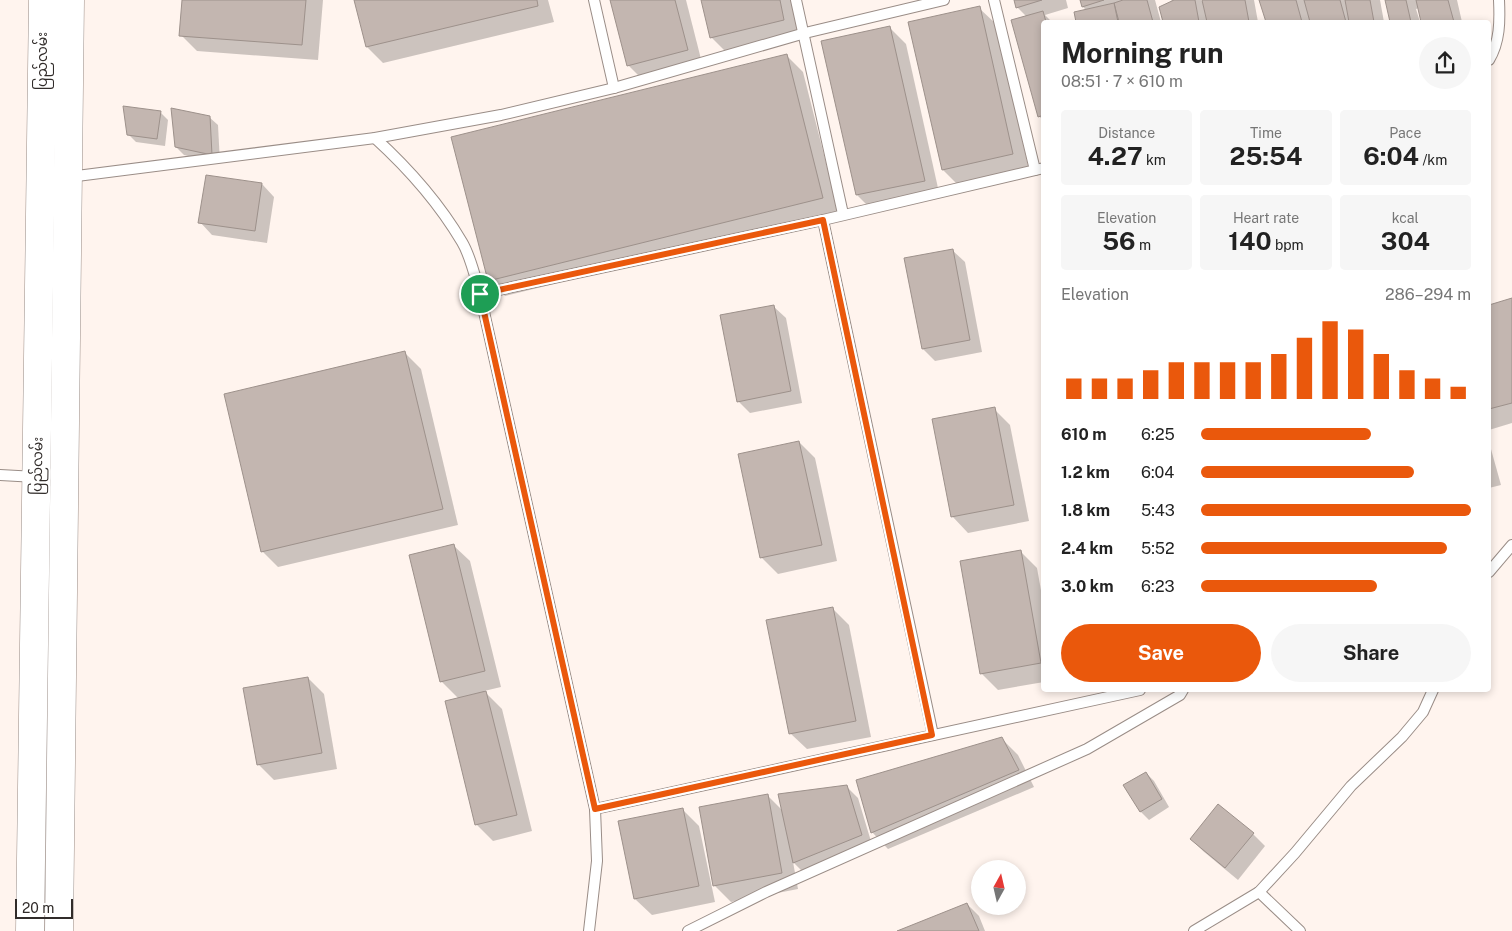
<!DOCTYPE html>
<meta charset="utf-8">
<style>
body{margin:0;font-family:"Public Sans","Noto Sans Myanmar",sans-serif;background:#f6f6f6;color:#222;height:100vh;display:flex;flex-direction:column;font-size:19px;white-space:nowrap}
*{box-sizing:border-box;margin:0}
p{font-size:16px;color:#767676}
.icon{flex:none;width:28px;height:28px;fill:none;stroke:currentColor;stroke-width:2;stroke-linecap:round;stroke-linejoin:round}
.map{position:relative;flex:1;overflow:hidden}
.panel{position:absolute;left:1041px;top:20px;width:450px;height:672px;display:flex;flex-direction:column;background:#fff;border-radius:5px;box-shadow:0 2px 8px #0003}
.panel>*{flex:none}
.needle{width:32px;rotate:8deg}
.fabs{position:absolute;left:971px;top:860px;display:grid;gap:10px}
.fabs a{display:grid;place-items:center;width:55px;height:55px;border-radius:50%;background:#fff;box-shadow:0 2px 8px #0003;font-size:25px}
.scale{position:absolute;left:15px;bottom:12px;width:58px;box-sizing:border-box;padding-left:5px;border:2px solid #312c2a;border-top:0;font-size:14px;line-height:18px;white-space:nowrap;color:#312c2a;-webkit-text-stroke:4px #fff;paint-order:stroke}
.pin{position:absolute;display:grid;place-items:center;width:42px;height:42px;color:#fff;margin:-21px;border:2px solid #fff;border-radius:50%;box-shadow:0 1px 5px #0007}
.round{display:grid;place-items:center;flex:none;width:52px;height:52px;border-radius:26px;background:#f6f6f6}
.summary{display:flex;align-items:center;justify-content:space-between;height:85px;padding:0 20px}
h1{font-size:28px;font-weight:700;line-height:38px}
.figures{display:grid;grid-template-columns:repeat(3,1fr);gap:8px;height:85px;padding:5px 20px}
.figures div{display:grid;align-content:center;border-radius:5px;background:#f6f6f6;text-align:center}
.figures b{font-size:25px;font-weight:700}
.figures small{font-size:14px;font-weight:400}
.figures p{font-size:14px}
.chart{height:140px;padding:10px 20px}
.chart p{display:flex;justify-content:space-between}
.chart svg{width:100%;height:90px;margin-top:5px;stroke:#ea580c;stroke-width:6}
.primary-button{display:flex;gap:10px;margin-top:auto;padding:10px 20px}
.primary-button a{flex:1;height:58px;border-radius:30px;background:#ea580c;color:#fff;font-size:20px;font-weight:700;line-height:58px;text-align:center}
.primary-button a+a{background:#f6f6f6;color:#222}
ul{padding:0 20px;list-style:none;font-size:16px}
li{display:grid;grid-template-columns:80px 60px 1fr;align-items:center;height:38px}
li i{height:12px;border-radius:6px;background:#ea580c}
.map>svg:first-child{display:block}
</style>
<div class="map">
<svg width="1512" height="931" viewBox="0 0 1512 931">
<rect width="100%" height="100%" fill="#fff4ee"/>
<g fill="#0003">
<path d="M183 0H323L318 60 197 51 181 35Z"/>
<path d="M356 0H548L554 22 383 63 367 47Z"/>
<path d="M611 0H686L703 67 644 81 628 65Z"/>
<path d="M702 0H791L800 36 727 53 711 37Z"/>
<path d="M1015 0H1066L1068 8 1045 15 1052 22H1044V121L1039 116 1027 17 1017 7Z"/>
<path d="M1081 0H1155L1161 22H1077L1076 13 1087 11 1083 7Z"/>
<path d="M1171 0H1201L1204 4V0H1254L1258 22H1164L1161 8 1173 2Z"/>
<path d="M1261 0H1380L1384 22H1267Z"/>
<path d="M1386 0H1457L1462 22H1422L1419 8 1416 9 1420 22H1392Z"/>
<path d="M979 8 996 24 1029 170 959 186 943 170Z"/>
<path d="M890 28 906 44 940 197 873 211 857 195 823 42Z"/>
<path d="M787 56 803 72 839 214 505 296 489 280Z"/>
<path d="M160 112 168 120 165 146 136 142 128 134Z"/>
<path d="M209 117 218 125 220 163 184 155 176 147Z"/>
<path d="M262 184 274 197 267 243 212 235 200 222Z"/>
<path d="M952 250 965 262 982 352 935 361 923 349Z"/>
<path d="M1512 300V423L1489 430V306Z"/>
<path d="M773 306 786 318 802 403 750 413 738 401Z"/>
<path d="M405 353 421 369 458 525 278 567 262 551Z"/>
<path d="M994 409 1010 425 1029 521 968 533 952 516Z"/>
<path d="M799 442 815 458 837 561 778 574 761 557Z"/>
<path d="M1489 442 1501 485 1489 488Z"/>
<path d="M453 545 470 561 501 687 484 691 502 709 532 831 493 841 477 825 446 702 459 699 441 681Z"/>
<path d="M1020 551 1037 568 1044 607V682L998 690 981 673Z"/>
<path d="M833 609 849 625 871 737 807 749 790 733Z"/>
<path d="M308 678 324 694 337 769 274 780 258 764Z"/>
<path d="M1001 738 1018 755 1034 787 888 849 872 832 858 781Z"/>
<path d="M1146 773 1154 781 1169 807 1149 820 1141 812 1125 786Z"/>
<path d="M846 786 858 798 873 848 806 875 793 862 798 889 731 902 714 885 767 795 783 811Z"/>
<path d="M1218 806 1253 834 1265 846 1238 880 1203 851 1191 839Z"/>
<path d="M683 810 699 826 715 902 652 915 635 899Z"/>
<path d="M967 904 979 916 985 931H900Z"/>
</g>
<g fill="#c3b6b0" stroke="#9d918b">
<path d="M182 0H306L302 45 179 36Z"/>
<path d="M354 0H537L538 6 366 47Z"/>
<path d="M610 0H675L688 50 627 66Z"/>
<path d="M701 0H780L784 20 710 38Z"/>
<path d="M1014 0H1042L1016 8Z"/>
<path d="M1080 0H1104L1082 7Z"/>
<path d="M1123 0H1147L1153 22H1119L1114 3Z"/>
<path d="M1174 0H1195L1199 22H1163L1159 7Z"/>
<path d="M1202 0H1245L1249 22H1207Z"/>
<path d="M1259 0H1296L1302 22H1266Z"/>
<path d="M1304 0H1340L1346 22H1310Z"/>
<path d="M1345 0H1370L1374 22H1349Z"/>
<path d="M1385 0H1406L1411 22H1390Z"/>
<path d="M1416 0H1448L1454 22H1421Z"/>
<path d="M1114 3 1118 22H1076L1074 12Z"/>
<path d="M980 6 1013 154 942 170 908 22Z"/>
<path d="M1043 11 1046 22H1044V115L1038 117 1011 20Z"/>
<path d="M890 26 925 181 856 195 821 41Z"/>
<path d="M787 54 823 198 488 281 451 137Z"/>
<path d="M123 106 161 111 157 139 127 135Z"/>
<path d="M171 108 210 116 212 155 175 147Z"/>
<path d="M206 175 262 183 255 231 198 223Z"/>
<path d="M953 249 970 340 922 349 904 258Z"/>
<path d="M1512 298V403L1489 409V305Z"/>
<path d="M774 305 791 391 737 402 720 315Z"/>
<path d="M405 351 443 509 261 552 224 394Z"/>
<path d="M995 407 1014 505 951 517 932 419Z"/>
<path d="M799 441 822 545 760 558 738 454Z"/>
<path d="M454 544 485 671 440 682 409 555Z"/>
<path d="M1021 550 1041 663 980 674 960 561Z"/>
<path d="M833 607 856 721 789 734 766 620Z"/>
<path d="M308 677 322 753 257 765 243 688Z"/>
<path d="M486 691 517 815 475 825 445 701Z"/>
<path d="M1002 737 1019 770 871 833 856 780Z"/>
<path d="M1146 772 1162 799 1140 812 1123 785Z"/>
<path d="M847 785 862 835 793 863 778 794Z"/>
<path d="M768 794 782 873 713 886 699 807Z"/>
<path d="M1218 804 1254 833 1225 868 1190 839Z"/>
<path d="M683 808 699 886 634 899 618 821Z"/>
<path d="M967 903 979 931H897Z"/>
</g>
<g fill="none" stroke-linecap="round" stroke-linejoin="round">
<defs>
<g id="service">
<path d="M594 0 614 88"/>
<path d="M796 0 843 214"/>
<path d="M994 0 1035 170"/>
<path d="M1489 60C1500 42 1500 21 1499 0"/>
<path d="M375 138C409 169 439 203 462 242 471 257 475 277 480 294L595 809 597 861 589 931"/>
<path d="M69 177 375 138 501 115 614 88 805 33 944 0"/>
<path d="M823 220 933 735"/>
<path d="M480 294 823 220 1044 168"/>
<path d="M0 475 36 477"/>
<path d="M1489 572 1512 545"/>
<path d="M595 809 1140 690"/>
<path d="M1259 892 1300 931"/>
<path d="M688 931 766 892 1087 749 1180 695 1183 690"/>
<path d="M1194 931 1259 892 1295 853 1351 786 1402 737 1423 712 1433 690"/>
</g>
<g id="trunk">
<path d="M30 931 43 0"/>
<path d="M59 931 70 0"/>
</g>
</defs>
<use href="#service" stroke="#9a8d87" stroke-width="12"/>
<use href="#trunk" stroke="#9a8d87" stroke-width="29"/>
<use href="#service" stroke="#fff" stroke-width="10"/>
<use href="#trunk" stroke="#fff" stroke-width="28"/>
</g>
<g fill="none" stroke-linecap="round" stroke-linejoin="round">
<defs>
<path id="route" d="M823 220 932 735 595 809 480 294Z"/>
</defs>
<use href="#route" stroke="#fff" stroke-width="10"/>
<use href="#route" stroke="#ea580c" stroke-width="6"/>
</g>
<g text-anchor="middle" stroke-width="4" stroke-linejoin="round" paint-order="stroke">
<g font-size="14" fill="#312c2a" stroke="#fff">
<text transform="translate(42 61) rotate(-90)" y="5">ပြည်လမ်း</text>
<text transform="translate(37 466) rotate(-89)" y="5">ပြည်လမ်း</text>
</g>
</g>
</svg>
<div class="fabs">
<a><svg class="needle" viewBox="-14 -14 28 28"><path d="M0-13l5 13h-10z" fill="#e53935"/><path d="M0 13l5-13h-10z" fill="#767676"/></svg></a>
</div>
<div class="scale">20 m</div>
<div class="pin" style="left:480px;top:294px;background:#1e9e55"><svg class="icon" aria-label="arrive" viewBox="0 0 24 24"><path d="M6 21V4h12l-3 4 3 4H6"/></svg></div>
<section class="panel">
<div class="summary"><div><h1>Morning run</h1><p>08:51 · 7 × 610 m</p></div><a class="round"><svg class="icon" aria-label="share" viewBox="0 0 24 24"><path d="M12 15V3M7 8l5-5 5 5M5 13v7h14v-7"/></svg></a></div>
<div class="figures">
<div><p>Distance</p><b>4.27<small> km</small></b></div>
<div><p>Time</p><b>25:54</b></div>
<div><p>Pace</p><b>6:04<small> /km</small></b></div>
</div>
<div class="figures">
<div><p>Elevation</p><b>56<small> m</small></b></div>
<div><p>Heart rate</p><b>140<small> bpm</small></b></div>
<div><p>kcal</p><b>304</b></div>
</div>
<div class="chart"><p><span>Elevation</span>286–294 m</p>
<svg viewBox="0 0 160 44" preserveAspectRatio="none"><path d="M5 44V34M15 44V34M25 44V34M35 44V30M45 44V26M55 44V26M65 44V26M75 44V26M85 44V22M95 44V14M105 44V6M115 44V10M125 44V22M135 44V30M145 44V34M155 44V38"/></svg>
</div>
<ul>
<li><b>610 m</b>6:25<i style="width:63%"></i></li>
<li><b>1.2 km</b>6:04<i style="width:79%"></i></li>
<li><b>1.8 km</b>5:43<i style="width:100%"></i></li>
<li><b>2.4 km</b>5:52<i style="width:91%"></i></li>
<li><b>3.0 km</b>6:23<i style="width:65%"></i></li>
</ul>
<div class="primary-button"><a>Save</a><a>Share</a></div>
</section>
</div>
